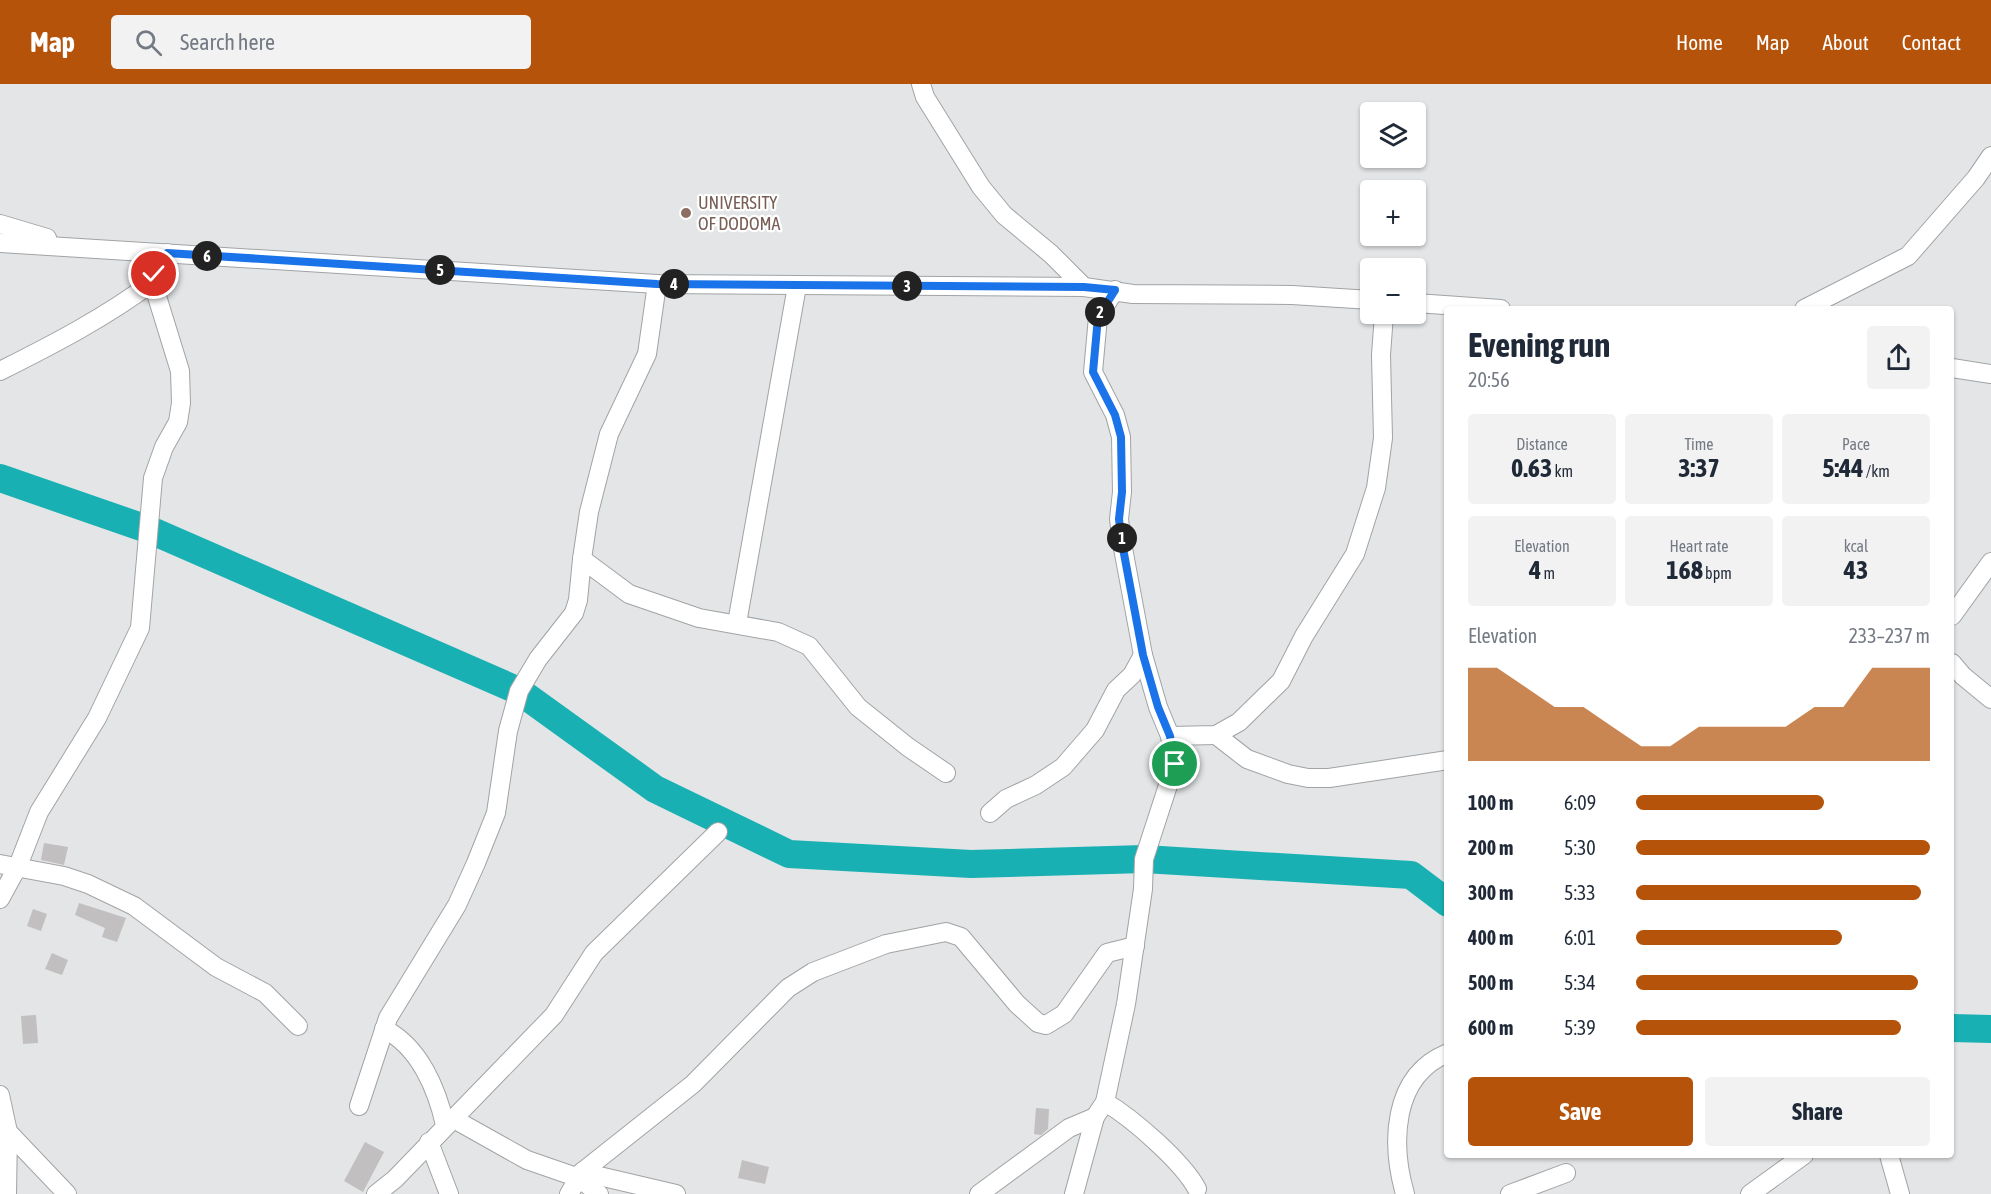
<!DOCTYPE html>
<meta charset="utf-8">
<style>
body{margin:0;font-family:"Asap Condensed",sans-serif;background:#f2f2f3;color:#1f2937;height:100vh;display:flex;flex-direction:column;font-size:22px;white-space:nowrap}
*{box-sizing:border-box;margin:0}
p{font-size:20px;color:#747a83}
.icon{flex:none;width:33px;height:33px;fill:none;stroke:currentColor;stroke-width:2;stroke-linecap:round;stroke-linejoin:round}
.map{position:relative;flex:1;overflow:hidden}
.drawer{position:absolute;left:1444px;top:222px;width:510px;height:852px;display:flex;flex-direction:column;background:#fff;border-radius:6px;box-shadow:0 2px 4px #0004}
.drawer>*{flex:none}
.controls{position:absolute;left:1360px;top:18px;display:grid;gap:12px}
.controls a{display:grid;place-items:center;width:66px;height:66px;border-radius:6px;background:#fff;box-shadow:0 2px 4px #0004;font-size:30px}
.pin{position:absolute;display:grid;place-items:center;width:51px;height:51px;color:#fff;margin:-26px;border:3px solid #fff;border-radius:50%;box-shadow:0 2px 6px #0007}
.km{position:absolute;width:30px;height:30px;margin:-15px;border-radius:50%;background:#222;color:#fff;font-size:16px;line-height:30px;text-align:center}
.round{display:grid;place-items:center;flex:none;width:63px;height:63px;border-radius:6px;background:#f2f2f3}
.summary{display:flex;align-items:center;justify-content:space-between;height:102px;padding:0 24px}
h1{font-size:33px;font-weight:700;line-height:45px}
.stats{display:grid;grid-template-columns:repeat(3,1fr);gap:9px;height:102px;padding:6px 24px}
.stats div{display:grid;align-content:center;border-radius:6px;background:#f2f2f3;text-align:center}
.stats b{font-size:26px;font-weight:700}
.stats small{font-size:16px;font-weight:400}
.stats p{font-size:16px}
.chart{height:168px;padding:12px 24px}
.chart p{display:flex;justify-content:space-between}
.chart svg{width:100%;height:108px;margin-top:6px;fill:#b45309;opacity:.7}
.cta{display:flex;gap:12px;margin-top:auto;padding:12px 24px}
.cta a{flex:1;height:69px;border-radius:6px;background:#b45309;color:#fff;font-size:24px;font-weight:700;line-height:69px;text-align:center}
.cta a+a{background:#f2f2f3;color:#1f2937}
ul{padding:0 24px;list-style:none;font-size:20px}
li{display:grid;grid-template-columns:96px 72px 1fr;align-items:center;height:45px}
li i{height:15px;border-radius:8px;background:#b45309}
header{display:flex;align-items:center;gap:36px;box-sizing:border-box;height:84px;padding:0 30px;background:#b45309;color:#fff}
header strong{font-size:28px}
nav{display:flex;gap:33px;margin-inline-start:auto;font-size:21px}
.search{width:420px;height:54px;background:#f2f2f3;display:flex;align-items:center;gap:15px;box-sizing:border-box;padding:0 21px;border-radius:6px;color:#747a83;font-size:22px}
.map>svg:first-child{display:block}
</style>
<header>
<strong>Map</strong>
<div class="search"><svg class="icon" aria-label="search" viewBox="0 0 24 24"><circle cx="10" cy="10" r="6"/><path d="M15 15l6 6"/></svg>Search here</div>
<nav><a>Home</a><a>Map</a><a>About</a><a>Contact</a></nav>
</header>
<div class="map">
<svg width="1991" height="1110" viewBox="0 0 1991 1110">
<rect width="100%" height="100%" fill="#e3e5e6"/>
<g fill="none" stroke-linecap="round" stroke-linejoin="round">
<g stroke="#18b0b2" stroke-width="28">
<path d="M0 394 150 446 519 607 655 705 789 770 971 780 1144 775 1411 791 1448 819"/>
<path d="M1952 944 1991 945"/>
</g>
</g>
<g fill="#c1bfbf">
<path d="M44 759 68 763 64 781 41 776Z"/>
<path d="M79 819 126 834 117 858 102 853 105 844 75 831Z"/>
<path d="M33 825 47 830 41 847 27 842Z"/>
<path d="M52 869 68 876 62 891 45 885Z"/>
<path d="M36 931 38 959 23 960 21 932Z"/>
<path d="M1036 1024 1049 1025 1048 1045 1041 1051 1034 1050Z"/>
<path d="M365 1058 384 1068 363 1108 344 1097Z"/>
<path d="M742 1076 769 1083 765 1100 738 1094Z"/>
</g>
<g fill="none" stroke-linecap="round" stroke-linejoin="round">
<defs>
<g id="street">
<path d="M921 0 925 13 981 103 1004 131 1051 170 1084 203"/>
<path d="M0 140 47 154"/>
<path d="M0 159 657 200 1084 203 1133 210 1292 211 1371 216"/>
<path d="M657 200 647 270 609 350 589 428 582 475 629 510 699 534 778 548 809 562 858 623 908 663 946 689"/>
<path d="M1416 219 1501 225"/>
<path d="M1804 225 1908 172 1976 94 1991 72"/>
<path d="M1952 284 1991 290"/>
<path d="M0 287C54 260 106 233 154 197"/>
<path d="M1952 532 1991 478"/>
<path d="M737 539 797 202"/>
<path d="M1952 579 1963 592 1991 615"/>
<path d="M1216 651 1247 675 1288 690 1308 694H1329L1448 676"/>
<path d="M1170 652 1216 651 1239 638 1281 597 1304 552 1355 470 1376 404 1383 354 1381 271 1384 230"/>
<path d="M990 729 1006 715 1036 701 1063 683 1095 646 1116 606 1132 591 1143 571"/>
<path d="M0 780 64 792 88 800 134 822 216 883 265 909 298 942"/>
<path d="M0 815 18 782 39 728 97 634 140 544 153 394 164 363 178 338 181 319 180 287 155 206 154 190 167 169"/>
<path d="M384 945C419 962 437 1005 445 1041"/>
<path d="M0 1011 8 1048 7 1110"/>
<path d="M1105 1018C1132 1034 1182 1077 1197 1105"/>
<path d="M359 1022 388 934 457 821 476 779 496 729 508 647 519 607 538 575 574 529 578 516 582 475"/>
<path d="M452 1034 527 1076 579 1094 599 1110"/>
<path d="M8 1048 67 1110"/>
<path d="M429 1058 449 1110"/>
<path d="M1889 1071 1900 1110"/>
<path d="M582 1088 676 1110"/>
<path d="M376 1110 395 1095 554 931 594 869 718 748"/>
<path d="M569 1110 582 1088 693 1000 788 904 813 888 886 860 946 848 961 853 1017 920 1038 939 1046 941 1064 930 1107 869 1135 862"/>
<path d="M979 1110 1069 1044 1095 1033"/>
<path d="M1074 1110 1095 1033 1105 1018 1126 920 1143 805 1144 775 1175 680 1170 652 1158 623 1143 571 1122 459 1119 435 1122 408 1121 353 1115 331 1093 288 1098 233 1115 206"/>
<path d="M1405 1110C1391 1061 1391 992 1448 969"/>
<path d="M1510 1110 1566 1089"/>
<path d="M1750 1110 1804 1071"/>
</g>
</defs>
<use href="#street" stroke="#a1a3a5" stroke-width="20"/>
<use href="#street" stroke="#fff" stroke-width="18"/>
</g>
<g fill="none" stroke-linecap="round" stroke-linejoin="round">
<defs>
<path id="route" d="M154 190 167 169 657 200 1084 203 1115 206 1098 233 1093 288 1115 331 1121 353 1122 408 1119 435 1122 459 1143 571 1158 623 1170 652 1175 680"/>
</defs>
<use href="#route" stroke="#fff" stroke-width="12"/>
<use href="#route" stroke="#1a73e8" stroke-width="8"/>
</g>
<circle fill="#8d6e63" stroke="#fff" stroke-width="2" cx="686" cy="129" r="6"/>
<g text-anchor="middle" stroke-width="4.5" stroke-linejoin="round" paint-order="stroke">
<g font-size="18" fill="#785e54" stroke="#fff" text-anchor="start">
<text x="698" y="125">UNIVERSITY<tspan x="698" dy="21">OF DODOMA</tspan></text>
</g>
</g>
</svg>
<div class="controls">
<a><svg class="icon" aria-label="layers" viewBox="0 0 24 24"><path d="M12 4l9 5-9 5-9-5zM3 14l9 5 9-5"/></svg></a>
<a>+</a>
<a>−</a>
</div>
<div class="pin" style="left:1175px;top:680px;background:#1e9e55"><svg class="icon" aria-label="arrive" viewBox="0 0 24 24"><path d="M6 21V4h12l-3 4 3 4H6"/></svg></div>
<div class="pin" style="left:154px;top:190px;background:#d93025"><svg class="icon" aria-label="check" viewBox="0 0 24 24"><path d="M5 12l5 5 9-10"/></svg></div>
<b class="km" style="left:1122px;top:454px">1</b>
<b class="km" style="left:1100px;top:228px">2</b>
<b class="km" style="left:907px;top:202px">3</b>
<b class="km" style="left:674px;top:200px">4</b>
<b class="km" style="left:440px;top:186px">5</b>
<b class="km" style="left:207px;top:172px">6</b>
<section class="drawer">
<div class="summary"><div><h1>Evening run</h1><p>20:56</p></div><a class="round"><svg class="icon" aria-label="share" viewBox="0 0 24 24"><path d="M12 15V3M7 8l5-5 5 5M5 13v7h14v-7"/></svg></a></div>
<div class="stats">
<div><p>Distance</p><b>0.63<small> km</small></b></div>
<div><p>Time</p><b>3:37</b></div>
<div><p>Pace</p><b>5:44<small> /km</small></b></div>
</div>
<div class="stats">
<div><p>Elevation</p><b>4<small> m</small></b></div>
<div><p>Heart rate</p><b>168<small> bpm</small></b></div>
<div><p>kcal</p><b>43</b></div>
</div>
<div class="chart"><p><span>Elevation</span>233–237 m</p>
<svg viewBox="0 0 160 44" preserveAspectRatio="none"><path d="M0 44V6L10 6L20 14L30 22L40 22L50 30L60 38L70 38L80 30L90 30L100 30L110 30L120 22L130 22L140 6L150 6L160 6V44z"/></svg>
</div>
<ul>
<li><b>100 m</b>6:09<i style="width:64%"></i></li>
<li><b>200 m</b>5:30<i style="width:100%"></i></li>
<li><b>300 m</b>5:33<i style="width:97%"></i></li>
<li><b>400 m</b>6:01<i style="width:70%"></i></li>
<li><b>500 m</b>5:34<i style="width:96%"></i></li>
<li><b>600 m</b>5:39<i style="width:90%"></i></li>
</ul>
<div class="cta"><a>Save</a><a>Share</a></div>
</section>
</div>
